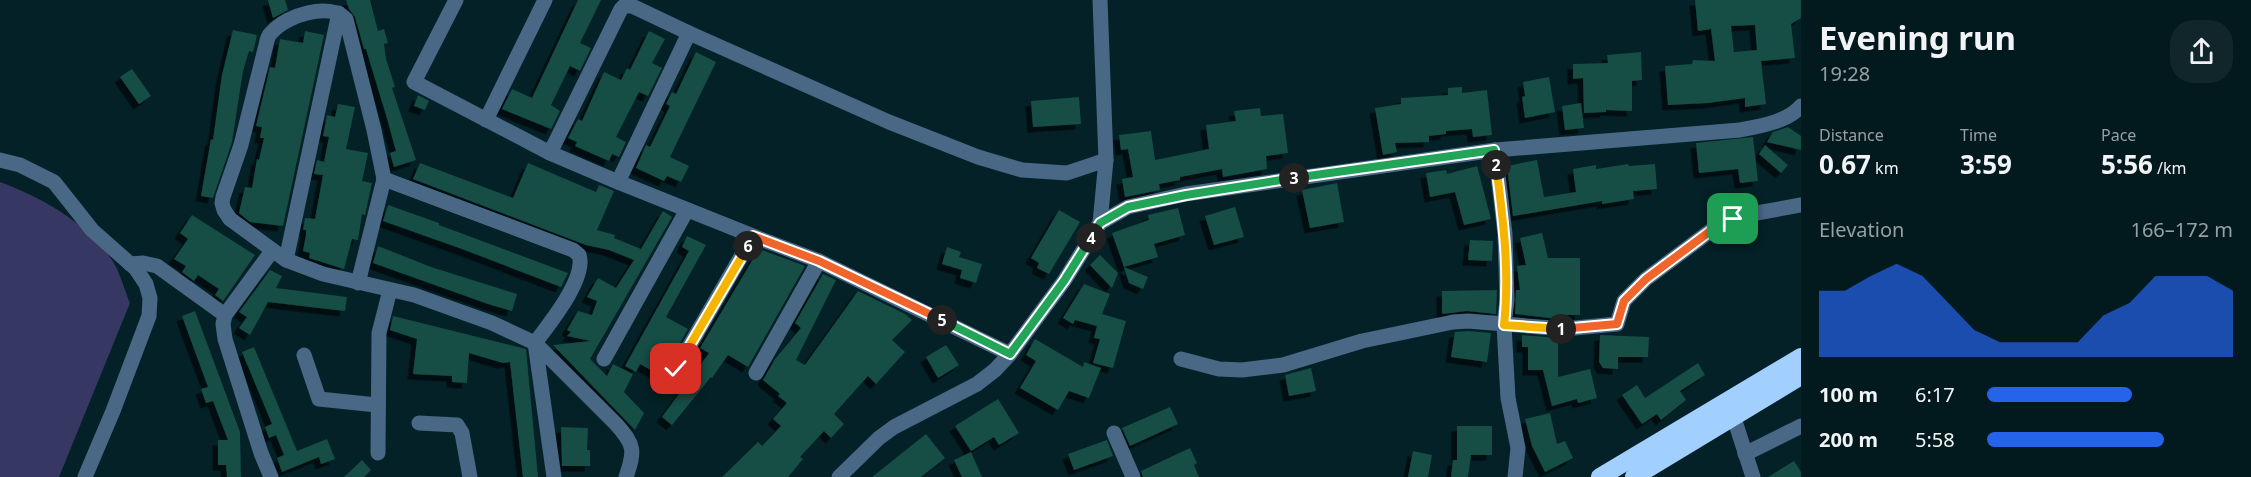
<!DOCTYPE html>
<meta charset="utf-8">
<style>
body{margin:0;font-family:"Noto Sans",sans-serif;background:#10262a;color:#f1f3f6;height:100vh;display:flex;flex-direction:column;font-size:22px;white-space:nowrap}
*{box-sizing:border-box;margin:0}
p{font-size:20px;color:#96a0a4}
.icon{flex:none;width:33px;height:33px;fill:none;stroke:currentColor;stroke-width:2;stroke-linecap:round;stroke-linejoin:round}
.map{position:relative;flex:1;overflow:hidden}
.sheet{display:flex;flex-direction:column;background:#02191d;width:450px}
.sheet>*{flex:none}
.pin{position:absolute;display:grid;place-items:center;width:51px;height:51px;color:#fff;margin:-26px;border-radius:12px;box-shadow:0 3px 9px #0006}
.km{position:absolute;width:30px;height:30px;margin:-15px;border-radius:50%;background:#222;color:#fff;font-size:16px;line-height:30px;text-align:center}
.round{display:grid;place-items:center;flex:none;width:63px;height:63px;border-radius:24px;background:#10262a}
.headline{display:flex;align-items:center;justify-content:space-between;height:102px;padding:0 18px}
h1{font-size:33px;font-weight:700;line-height:45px}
.stats{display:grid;grid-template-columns:repeat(3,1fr);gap:9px;height:102px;padding:6px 18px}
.stats div{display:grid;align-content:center}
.stats b{font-size:26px;font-weight:700}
.stats small{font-size:16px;font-weight:400}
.stats p{font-size:16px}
.chart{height:168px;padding:12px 18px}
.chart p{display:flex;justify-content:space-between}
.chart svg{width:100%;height:108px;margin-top:6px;fill:#2563eb;opacity:.7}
ul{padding:0 18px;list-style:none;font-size:20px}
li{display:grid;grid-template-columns:96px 72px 1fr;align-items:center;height:45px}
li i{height:15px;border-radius:8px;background:#2563eb}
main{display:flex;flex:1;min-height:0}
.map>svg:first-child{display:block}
</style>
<main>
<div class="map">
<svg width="1801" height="477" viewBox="0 0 1801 477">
<defs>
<filter id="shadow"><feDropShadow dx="-5.5" dy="5.5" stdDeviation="0" flood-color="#0009"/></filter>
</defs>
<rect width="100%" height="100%" fill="#032127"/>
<path fill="#373763" d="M0 182C41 197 87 223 112 260 120 272 124 289 130 303L59 477H0Z"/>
<g fill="#134e45" fill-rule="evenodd" filter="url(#shadow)">
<path d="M268 0H285L288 10 273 18Z"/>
<path d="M346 0H370L378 31 384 29 388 43 384 44 386 59 395 87 392 88 416 160 394 167 390 153 396 151 386 115 366 49H364L355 17 349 9Z"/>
<path d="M578 0H601L580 43 591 48 580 71 570 66 551 105 560 111 551 129 502 109 512 89 532 98Z"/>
<path d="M1695 0H1801V18L1791 24 1795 58 1761 61 1766 104 1745 107V98L1708 103 1668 105 1665 66 1692 64 1693 60 1715 61 1711 29 1698 31ZM1755 25 1757 50 1734 52 1731 26Z"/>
<path d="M233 30 257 35 253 52 249 51 243 71 232 142 213 198 201 196 211 139 213 140 222 75Z"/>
<path d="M305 31 324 35 283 226 250 222 239 213 245 187 252 188 257 159 259 160 264 138H260L262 127 256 126 270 67 275 68 280 39 303 43Z"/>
<path d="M649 31 665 39 652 63 662 68 648 96 639 92 616 137 626 142 619 157 612 154 609 161 575 146 577 142 568 138 578 119 582 121 604 72 621 80 627 68 630 70Z"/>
<path d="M696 52 716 62 670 157 689 166 681 182 667 176 664 181 636 168 646 145 650 147 670 106 666 104 672 92 676 94Z"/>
<path d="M1641 52 1642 80 1632 81V111L1606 110V112L1584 113 1583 78 1573 79V64L1608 63 1607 55Z"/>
<path d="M132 69 151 96 139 104 120 77Z"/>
<path d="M1549 77 1555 112 1525 118 1522 97 1525 96 1523 82Z"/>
<path d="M1462 87V93L1487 90 1492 135 1473 137 1472 129 1446 131V134L1429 136V142L1395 143 1397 152 1383 155 1375 108 1401 104V98L1448 95V88Z"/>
<path d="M418 95 429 101 425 110 414 106Z"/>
<path d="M1079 97 1081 124 1033 127 1031 101Z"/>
<path d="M1581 103 1584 128 1565 130 1562 106Z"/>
<path d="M338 104 355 107 346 149 368 153 362 181 372 183 365 215 362 214 358 240 352 239 344 269 309 258 310 253 303 251 306 235V230H303L305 218 315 219 323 175 314 174 317 160 324 162 329 137 323 136 327 115 335 117Z"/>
<path d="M1260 108 1261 116 1283 114 1288 153 1266 156 1267 169 1223 177 1222 169 1180 177V180L1159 184 1160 190 1125 197 1122 179 1133 177 1128 149 1121 150 1119 135 1151 131 1155 160 1209 149 1206 125 1236 121 1234 111Z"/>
<path d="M1788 127 1801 136V150L1767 142 1773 132Z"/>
<path d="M1753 137 1758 181 1740 183 1738 169 1699 173 1696 143Z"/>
<path d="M1765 145 1788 165 1781 173 1759 154Z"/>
<path d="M1537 160 1544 197 1576 192 1573 169 1596 165V169L1628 164 1629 166 1655 164 1657 189 1633 191 1634 199 1602 204V201L1513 216 1507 166Z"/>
<path d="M420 163 513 198 528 163 596 192 599 185 614 191 597 230 615 235 614 238 641 249 663 211 672 217 590 359 607 376 613 364 633 374 624 392 644 413 635 430 553 345 591 341 567 336 571 332 567 330 578 311 592 315 597 301 587 297 598 278 616 288 634 260 609 250 586 245 413 179Z"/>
<path d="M1477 166 1491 219 1464 225 1455 192 1430 197 1426 173 1446 170 1447 174Z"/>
<path d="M1337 183 1344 222 1310 228 1302 190Z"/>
<path d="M388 205 439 223V225L568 273 561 287 462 249 383 221Z"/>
<path d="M1235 207 1244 237 1214 245 1205 216Z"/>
<path d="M1178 208 1185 235 1154 244 1158 257 1124 267 1112 233 1149 220 1148 215Z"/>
<path d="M1059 210 1080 222 1049 274 1037 268 1039 263 1031 258Z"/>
<path d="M192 215 255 255 223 301 215 295 219 289 198 275 194 281 182 272 186 266 174 259 188 239 180 233Z"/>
<path d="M1542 233 1548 258H1580V315H1558V319L1515 314 1516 290H1520L1517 266 1526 265 1520 238Z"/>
<path d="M687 236 706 245 666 317 688 329 668 364V374L665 378 640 364 636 372 625 366 689 251 682 247Z"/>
<path d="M1470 240 1493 241 1492 261 1468 260Z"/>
<path d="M378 246 431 267 517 294 512 311 488 304 373 263Z"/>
<path d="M947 247 961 252 959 257 982 264 976 283 960 278 962 270 942 264Z"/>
<path d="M759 249 805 266 748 367 728 355 712 378 711 377 672 425 662 417 709 353 700 348Z"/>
<path d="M1100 255 1118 273 1112 288 1090 265Z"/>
<path d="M1124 267 1148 277 1143 289 1129 283Z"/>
<path d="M270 270 282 276 276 288 347 297 345 311 268 302 250 335 239 328 247 317 239 312Z"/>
<path d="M823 274 836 280 796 360 805 365 858 291 905 314 912 320 892 340 905 352 876 384 868 376 834 414 844 424 831 438 824 431 800 457 803 459 788 477H722L758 442 762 446 781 426 773 419 787 403 778 396 780 394 763 380 775 359 801 328 795 323Z"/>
<path d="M1084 284 1110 294 1102 314 1126 321 1113 368 1093 363 1100 339 1094 338 1097 326 1075 320 1073 324 1063 318Z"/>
<path d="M1497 290 1496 314 1467 311 1442 314V291Z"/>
<path d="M195 311 240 432 241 477H227L226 465H218V440H228L213 401 206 403 201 389 208 387 182 316Z"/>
<path d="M393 316 526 349 538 477H523L510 362 503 363 469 353 467 383 452 382V376L413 374 417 339 390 330Z"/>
<path d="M1468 331 1491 333 1487 362 1451 357 1455 332Z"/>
<path d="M1522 335 1558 338V377L1590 369 1597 398 1578 403 1577 399 1552 406 1543 370H1528V347H1522Z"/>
<path d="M1600 335 1649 337 1648 357H1618V369L1603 368 1599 362Z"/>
<path d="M1035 339 1083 367 1084 362 1101 368 1089 398 1069 391 1058 410 1020 388 1036 361 1026 355Z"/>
<path d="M946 345 959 365 938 378 926 357Z"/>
<path d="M254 347 297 451 327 439 335 459 321 464 319 457 282 472 277 458 284 455 276 435 269 438 265 427 272 424 242 352Z"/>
<path d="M1698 363 1705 375 1680 391 1686 400 1661 420 1657 414 1642 424 1622 395 1637 385 1645 398Z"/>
<path d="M1311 368 1316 391 1289 396 1285 375Z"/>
<path d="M998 399 1019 433 999 445 994 437 971 451 955 426Z"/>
<path d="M1170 407 1178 424 1130 446 1122 428Z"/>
<path d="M1550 413 1557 444 1565 441 1573 458 1545 472 1532 446 1525 419Z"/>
<path d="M1457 426H1492V455H1471L1468 477H1451L1453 460H1457Z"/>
<path d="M561 427 588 428 587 450H590V466H562Z"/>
<path d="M926 434 945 458 921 477H872Z"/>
<path d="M1107 440 1113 456 1074 470 1068 454Z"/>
<path d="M1190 448 1197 463 1194 465 1199 477H1143L1141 471Z"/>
<path d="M1413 451 1432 455 1428 477H1408Z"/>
<path d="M971 452 982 477H962L954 460Z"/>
<path d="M362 460 371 470 364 477H344Z"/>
<path d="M1794 461 1801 472V477H1768Z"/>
</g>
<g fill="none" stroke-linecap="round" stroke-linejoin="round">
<g stroke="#486886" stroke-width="15">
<path d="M456 0 414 82 550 153 618 182 753 236"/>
<path d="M1100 0 1106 160 1100 223"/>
<path d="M486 120 545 0"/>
<path d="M1495 150 1505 234 1507 300 1504 325 1508 398 1518 448 1515 477"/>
<path d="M550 153 621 9 624 6H632L689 33"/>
<path d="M0 160 20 165 54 182 92 230 136 269 146 284 150 298 149 316 113 411 85 477"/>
<path d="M618 182 689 33 889 122 978 157 1022 170 1067 173 1106 160"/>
<path d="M286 260 339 13"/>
<path d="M130 264 143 263 157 266 225 315"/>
<path d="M358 283 384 179"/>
<path d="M304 355 319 399 377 405"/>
<path d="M604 359 687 210"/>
<path d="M1181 359 1219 369 1242 370 1283 365 1362 341 1453 322 1468 321 1564 329 1617 324 1624 301 1646 279 1717 226 1751 214 1801 205"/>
<path d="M676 369 753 236 819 261 1010 354"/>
<path d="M756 373 819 261"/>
<path d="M1734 418 1753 477"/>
<path d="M419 423 457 425 462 433 470 477"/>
<path d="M1114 433 1133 477"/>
<path d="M378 453 379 333 390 290"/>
<path d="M1745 454 1801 426"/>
<path d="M271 477 261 453 225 339 223 324 225 315 272 251"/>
<path d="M554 477 535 343C549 324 587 278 579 255L573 250 384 179 374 130 346 19C329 2 287 15 272 32 268 35 267 40 266 45L241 145 223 197 222 203 224 210 230 219 286 260 323 274 414 295 492 323 535 343 616 424C635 445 635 451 626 477"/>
<path d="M839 477 879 438 894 427 977 384 995 370 1010 354 1064 281 1100 223 1128 207 1186 194 1495 150 1740 130C1759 126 1788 122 1801 106"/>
</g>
<g stroke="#a1d0ff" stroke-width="18">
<path d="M1600 477 1801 357"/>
<path d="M1634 477 1801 376"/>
</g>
</g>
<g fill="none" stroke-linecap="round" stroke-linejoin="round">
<defs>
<path id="split-1" d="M1561 329 1617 324 1624 301 1646 279 1717 226 1733 219"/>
<path id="split-2" d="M1496 165C1503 218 1510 271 1504 325L1561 329"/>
<path id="split-3" d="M1294 178 1494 150 1496 165"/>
<path id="split-4" d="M1091 238 1100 223 1128 207 1186 195 1294 178"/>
<path id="split-5" d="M942 320 1010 354 1064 281 1091 238"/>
<path id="split-6" d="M748 246 753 236 819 261 942 320"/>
<path id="split-7" d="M676 369 748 246"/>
</defs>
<use href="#split-1" stroke="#fff" stroke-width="12"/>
<use href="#split-2" stroke="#fff" stroke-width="12"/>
<use href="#split-3" stroke="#fff" stroke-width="12"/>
<use href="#split-4" stroke="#fff" stroke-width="12"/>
<use href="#split-5" stroke="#fff" stroke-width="12"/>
<use href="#split-6" stroke="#fff" stroke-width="12"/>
<use href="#split-7" stroke="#fff" stroke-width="12"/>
<use href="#split-1" stroke="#f0652b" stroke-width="8"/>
<use href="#split-2" stroke="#f5b400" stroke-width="8"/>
<use href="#split-3" stroke="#22a559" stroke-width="8"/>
<use href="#split-4" stroke="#22a559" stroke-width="8"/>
<use href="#split-5" stroke="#22a559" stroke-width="8"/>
<use href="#split-6" stroke="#f0652b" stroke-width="8"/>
<use href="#split-7" stroke="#f5b400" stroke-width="8"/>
</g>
</svg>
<div class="pin" style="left:1733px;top:219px;background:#1e9e55"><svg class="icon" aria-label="arrive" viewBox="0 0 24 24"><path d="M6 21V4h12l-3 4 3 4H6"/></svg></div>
<div class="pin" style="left:676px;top:369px;background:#d93025"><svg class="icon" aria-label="check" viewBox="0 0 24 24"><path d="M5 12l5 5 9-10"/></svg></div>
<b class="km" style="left:1561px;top:329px">1</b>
<b class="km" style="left:1496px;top:165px">2</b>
<b class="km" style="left:1294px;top:178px">3</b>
<b class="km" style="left:1091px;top:238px">4</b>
<b class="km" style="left:942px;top:320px">5</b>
<b class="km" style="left:748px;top:246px">6</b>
</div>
<section class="sheet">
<div class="headline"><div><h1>Evening run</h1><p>19:28</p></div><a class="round"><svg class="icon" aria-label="share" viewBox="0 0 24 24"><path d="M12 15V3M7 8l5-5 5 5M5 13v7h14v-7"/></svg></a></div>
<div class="stats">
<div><p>Distance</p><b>0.67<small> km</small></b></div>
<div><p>Time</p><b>3:59</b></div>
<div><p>Pace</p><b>5:56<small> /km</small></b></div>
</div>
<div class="chart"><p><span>Elevation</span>166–172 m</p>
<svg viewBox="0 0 160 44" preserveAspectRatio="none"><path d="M0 44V17L10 17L20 11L30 6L40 11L50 22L60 33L70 38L80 38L90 38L100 38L110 27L120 22L130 11L140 11L150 11L160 17V44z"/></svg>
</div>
<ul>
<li><b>100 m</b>6:17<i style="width:59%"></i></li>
<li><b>200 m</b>5:58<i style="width:72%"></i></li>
</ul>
</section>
</main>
